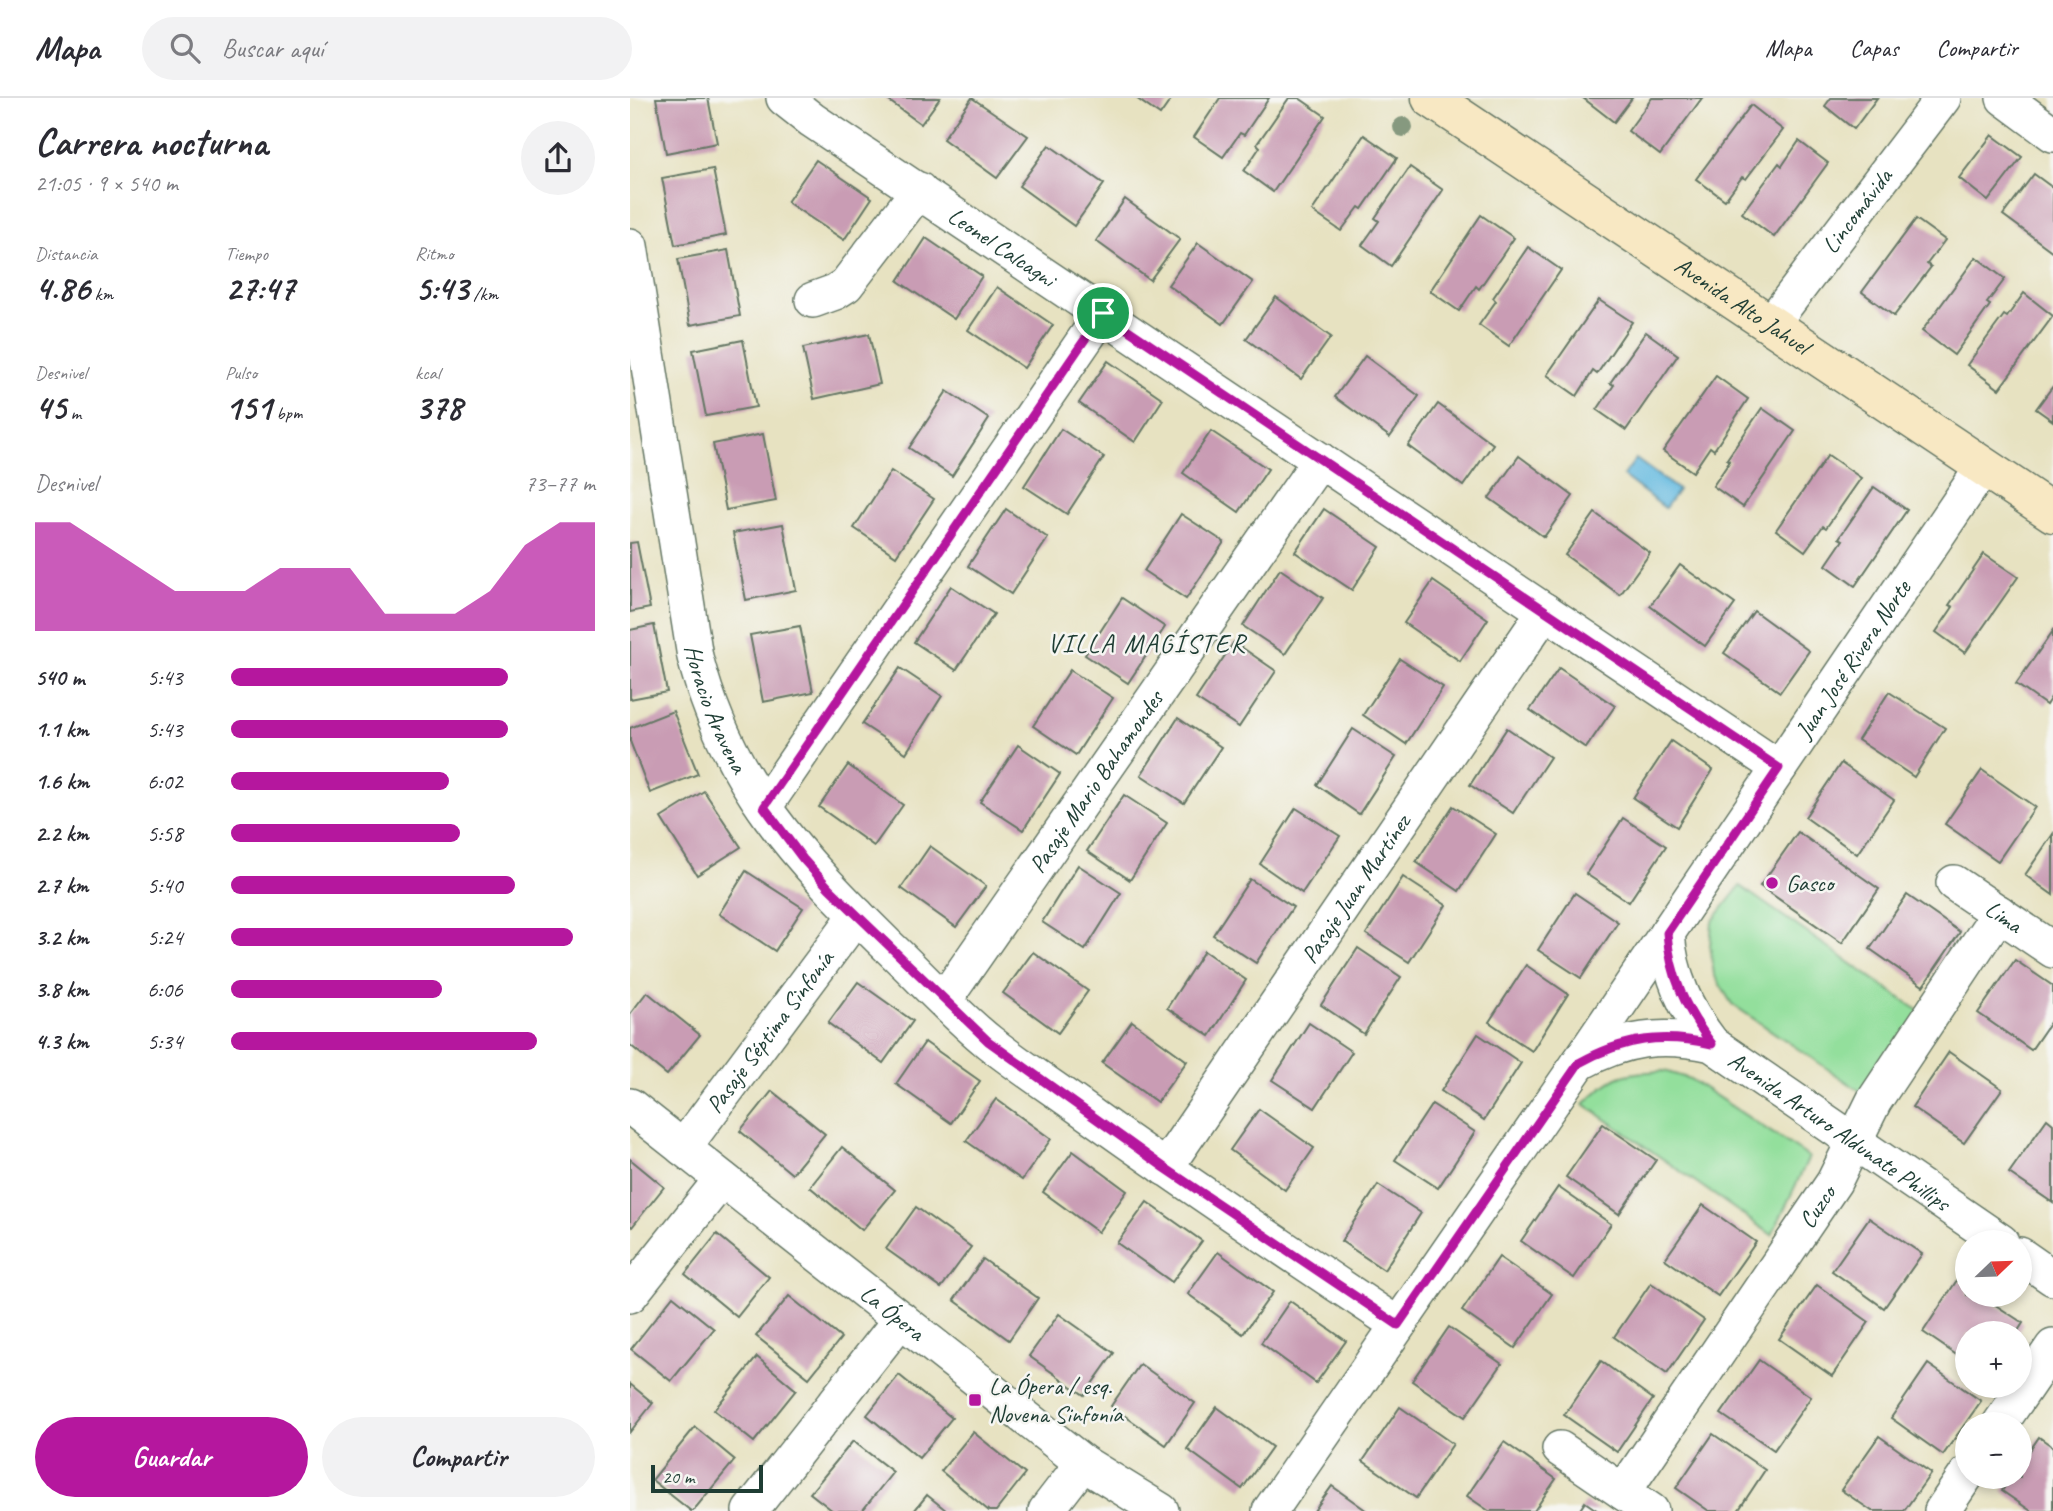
<!DOCTYPE html>
<html lang="es">
<meta charset="utf-8">
<style>
body{margin:0;font-family:Caveat,sans-serif;background:#f2f2f3;color:#2b2b33;height:100vh;display:flex;flex-direction:column;font-size:26px;white-space:nowrap}
*{box-sizing:border-box;margin:0}
p{font-size:23px;color:#7c7c81}
.icon{flex:none;width:38px;height:38px;fill:none;stroke:currentColor;stroke-width:2;stroke-linecap:round;stroke-linejoin:round}
.map{position:relative;flex:1;overflow:hidden}
.panel{display:flex;flex-direction:column;background:#fff;width:630px}
.panel>*{flex:none}
.needle{width:46px;rotate:67deg}
.controls{position:absolute;left:1325px;top:1132px;display:grid;gap:14px}
.controls a{display:grid;place-items:center;width:77px;height:77px;border-radius:50%;background:#fff;box-shadow:0 4px 10px #0003;font-size:35px}
.scale{position:absolute;left:21px;bottom:18px;width:112px;box-sizing:border-box;padding-left:7px;border:4px solid #1f3d34;border-top:0;font-size:19px;line-height:24px;white-space:nowrap;color:#1f3d34;-webkit-text-stroke:5px #f6f6f2;paint-order:stroke}
.pin{position:absolute;display:grid;place-items:center;width:60px;height:60px;color:#fff;margin:-30px;border:4px solid #fff;border-radius:50%;box-shadow:0 2px 7px #0007}
.round{display:grid;place-items:center;flex:none;width:74px;height:74px;border-radius:37px;background:#f2f2f3}
.head{display:flex;align-items:center;justify-content:space-between;height:119px;padding:0 35px}
h1{font-size:38px;font-weight:800;line-height:52px}
.stats{display:grid;grid-template-columns:repeat(3,1fr);gap:10px;height:119px;padding:7px 35px}
.stats div{display:grid;align-content:center}
.stats b{font-size:35px;font-weight:800}
.stats small{font-size:19px;font-weight:400}
.stats p{font-size:19px}
.chart{height:196px;padding:14px 35px}
.chart p{display:flex;justify-content:space-between}
.chart svg{width:100%;height:126px;margin-top:7px;fill:#b5179e;opacity:.7}
.primary-button{display:flex;gap:14px;margin-top:auto;padding:14px 35px}
.primary-button a{flex:1;height:80px;border-radius:42px;background:#b5179e;color:#fff;font-size:28px;font-weight:800;line-height:80px;text-align:center}
.primary-button a+a{background:#f2f2f3;color:#2b2b33}
ul{padding:0 35px;list-style:none;font-size:23px}
li{display:grid;grid-template-columns:112px 84px 1fr;align-items:center;height:52px}
li i{height:18px;border-radius:9px;background:#b5179e}
header{display:flex;align-items:center;gap:42px;box-sizing:border-box;height:98px;padding:0 35px;background:#fff;border-bottom:2px solid #e1e1e2}
header strong{font-size:33px}
nav{display:flex;gap:38px;margin-inline-start:auto;font-size:24px}
.search{width:490px;height:63px;background:#f2f2f3;display:flex;align-items:center;gap:18px;box-sizing:border-box;padding:0 24px;border-radius:38px;color:#7c7c81;font-size:26px}
main{display:flex;flex:1;min-height:0}
.map>svg:first-child{display:block}
</style>
<header>
<strong>Mapa</strong>
<div class="search"><svg class="icon" aria-label="search" viewBox="0 0 24 24"><circle cx="10" cy="10" r="6"/><path d="M15 15l6 6"/></svg>Buscar aquí</div>
<nav><a>Mapa</a><a>Capas</a><a>Compartir</a></nav>
</header>
<main>
<section class="panel">
<div class="head"><div><h1>Carrera nocturna</h1><p>21:05 · 9 × 540 m</p></div><a class="round"><svg class="icon" aria-label="share" viewBox="0 0 24 24"><path d="M12 15V3M7 8l5-5 5 5M5 13v7h14v-7"/></svg></a></div>
<div class="stats">
<div><p>Distancia</p><b>4.86<small> km</small></b></div>
<div><p>Tiempo</p><b>27:47</b></div>
<div><p>Ritmo</p><b>5:43<small> /km</small></b></div>
</div>
<div class="stats">
<div><p>Desnivel</p><b>45<small> m</small></b></div>
<div><p>Pulso</p><b>151<small> bpm</small></b></div>
<div><p>kcal</p><b>378</b></div>
</div>
<div class="chart"><p><span>Desnivel</span>73–77 m</p>
<svg viewBox="0 0 160 44" preserveAspectRatio="none"><path d="M0 44V6L10 6L20 14L30 22L40 30L50 30L60 30L70 22L80 22L90 22L100 38L110 38L120 38L130 30L140 14L150 6L160 6V44z"/></svg>
</div>
<ul>
<li><b>540 m</b>5:43<i style="width:76%"></i></li>
<li><b>1.1 km</b>5:43<i style="width:76%"></i></li>
<li><b>1.6 km</b>6:02<i style="width:60%"></i></li>
<li><b>2.2 km</b>5:58<i style="width:63%"></i></li>
<li><b>2.7 km</b>5:40<i style="width:78%"></i></li>
<li><b>3.2 km</b>5:24<i style="width:94%"></i></li>
<li><b>3.8 km</b>6:06<i style="width:58%"></i></li>
<li><b>4.3 km</b>5:34<i style="width:84%"></i></li>
</ul>
<div class="primary-button"><a>Guardar</a><a>Compartir</a></div>
</section>
<div class="map">
<svg width="1423" height="1413" viewBox="0 0 1423 1413">
<rect width="100%" height="100%" fill="#f6f6f2"/>
<filter id="ink" filterUnits="userSpaceOnUse"><feTurbulence type="fractalNoise" baseFrequency=".0143" numOctaves="2"/><feDisplacementMap in="SourceGraphic" scale="14" xChannelSelector="R" yChannelSelector="G"/><feConvolveMatrix kernelMatrix="1 2 1 2 8 2 1 2 1" color-interpolation-filters="sRGB"/></filter>
<filter id="wash" filterUnits="userSpaceOnUse"><feTurbulence type="fractalNoise" baseFrequency=".00686" numOctaves="4" result="noise"/><feDisplacementMap in="SourceGraphic" scale="28" xChannelSelector="R" yChannelSelector="G"/><feGaussianBlur stdDeviation="1.57" result="paint"/><feColorMatrix in="noise" values="0 0 0 0 0 0 0 0 0 0 0 0 0 0 0 0 0 1.4 0 .05"/><feComposite in="paint" operator="in"/></filter>
<g filter="url(#wash)">
<rect width="100%" height="100%" fill="#e7e2c1"/>
<g fill="#93df9c" stroke="#598e68" stroke-width="2">
<path d="M1110 788 1292 915 1233 995 1102 906 1084 877 1080 848 1082 824Z"/>
<path d="M1034 973 1060 981 1179 1059 1142 1137 954 1006C984 976 992 975 1034 973Z"/>
</g>
<path fill="#64b9e0" stroke="#427b8a" stroke-width="2" d="M1006 361 1048 392 1035 410 993 378Z"/>
<g id="blocks">
<g fill="#c99cb4">
<path d="M26 0H78L87 45 36 55Z"/>
<path d="M255 0H310L291 26Z"/>
<path d="M342 0 398 38 367 80 313 41Z"/>
<path d="M506 0H542L530 17Z"/>
<path d="M590 0H639L614 37 610 35 593 59 564 39Z"/>
<path d="M659 0H669L695 18 643 94 614 73 630 49 627 46Z"/>
<path d="M953 0H1002L984 24Z"/>
<path d="M1022 0H1072L1030 57 998 33Z"/>
<path d="M1201 0H1247L1224 31 1195 8Z"/>
<path d="M1121 7 1153 32 1116 81 1112 79 1095 102 1066 81Z"/>
<path d="M734 37 767 60 732 111 729 109 711 133 682 113Z"/>
<path d="M1362 37 1392 59 1358 103 1329 80Z"/>
<path d="M1169 43 1198 65 1144 139 1112 115 1149 65 1152 68Z"/>
<path d="M419 47 474 86 444 128 389 88Z"/>
<path d="M186 62 242 100 214 142 157 104Z"/>
<path d="M780 69 813 92 761 168 732 147 749 123 745 120Z"/>
<path d="M83 71 96 137 45 147 32 80Z"/>
<path d="M1404 76 1423 90V154L1373 117Z"/>
<path d="M495 101 550 141 520 182 466 143Z"/>
<path d="M851 117 884 140 849 191 846 188 829 213 800 193Z"/>
<path d="M1286 121 1315 142 1297 166 1301 169 1264 218 1232 194Z"/>
<path d="M296 140 352 178 324 221 268 183Z"/>
<path d="M568 145 623 184 593 226 538 187Z"/>
<path d="M898 149 931 172 879 248 849 227 866 203 863 200Z"/>
<path d="M98 152 110 218 60 227 48 161Z"/>
<path d="M1346 159 1375 181 1357 205 1360 207 1324 257 1292 233Z"/>
<path d="M367 189 423 227 394 270 338 232Z"/>
<path d="M1394 195 1423 218 1369 291 1337 267 1374 217 1377 219Z"/>
<path d="M646 199 701 239 671 281 616 241Z"/>
<path d="M969 202 1002 224 967 276 963 273 947 298 917 277Z"/>
<path d="M1016 234 1048 257 996 332 967 312 984 287 980 285Z"/>
<path d="M239 236 250 286 184 301 173 250Z"/>
<path d="M113 242 126 309 76 318 63 252Z"/>
<path d="M735 258 789 298 760 339 705 299Z"/>
<path d="M478 263 533 301 505 344 449 305Z"/>
<path d="M1086 278 1118 301 1084 352 1080 349 1063 374 1033 353Z"/>
<path d="M1423 288V323L1406 311Z"/>
<path d="M317 293 359 321 322 378 279 350Z"/>
<path d="M808 306 863 346 833 388 778 348Z"/>
<path d="M1132 310 1165 333 1113 409 1083 388 1100 363 1097 361Z"/>
<path d="M431 331 474 359 437 416 394 388Z"/>
<path d="M581 333 638 371 609 414 553 375Z"/>
<path d="M133 336 146 403 96 412 83 346Z"/>
<path d="M1198 357 1231 380 1196 430 1193 428 1175 453 1146 432Z"/>
<path d="M889 358 943 398 914 439 859 400Z"/>
<path d="M261 373 304 401 266 458 224 430Z"/>
<path d="M1244 389 1277 412 1225 488 1196 467 1213 442 1209 440Z"/>
<path d="M376 411 418 440 381 496 338 468Z"/>
<path d="M694 411 750 449 722 492 665 454Z"/>
<path d="M965 415 1020 455 990 497 935 457Z"/>
<path d="M551 416 594 444 556 501 514 473Z"/>
<path d="M153 426 166 492 116 502 103 435Z"/>
<path d="M7 444 20 510 0 514V445Z"/>
<path d="M1354 456 1388 479 1335 555 1306 534 1323 509 1319 507Z"/>
<path d="M1050 467 1105 506 1075 548 1020 508Z"/>
<path d="M650 471 693 500 655 556 613 528Z"/>
<path d="M803 483 858 521 830 563 774 525Z"/>
<path d="M321 488 364 516 326 572 284 544Z"/>
<path d="M492 500 535 529 498 585 455 557Z"/>
<path d="M1124 513 1179 553 1150 594 1094 555Z"/>
<path d="M24 527 37 594 0 601V532Z"/>
<path d="M170 528 183 594 133 604 120 537Z"/>
<path d="M1423 533V596L1416 607 1386 586Z"/>
<path d="M604 544 646 573 609 629 566 601Z"/>
<path d="M770 561 813 589 776 646 733 617Z"/>
<path d="M270 570 312 598 276 655 232 626Z"/>
<path d="M929 570 985 608 956 650 900 612Z"/>
<path d="M440 572 483 600 446 657 403 628Z"/>
<path d="M1259 594 1315 630 1284 679 1228 642Z"/>
<path d="M43 613 68 676 20 695 0 643V630Z"/>
<path d="M548 620 591 649 554 705 511 677Z"/>
<path d="M877 630 920 659 883 715 840 687Z"/>
<path d="M723 631 766 659 729 716 687 687Z"/>
<path d="M1041 643 1083 672 1047 729 1003 700Z"/>
<path d="M388 647 430 676 393 732 350 704Z"/>
<path d="M1211 665 1264 702 1227 756 1175 719Z"/>
<path d="M218 667 273 707 244 748 189 709Z"/>
<path d="M1352 672 1405 709 1368 763 1315 726Z"/>
<path d="M74 693 111 749 67 777 31 720Z"/>
<path d="M494 697 537 725 500 782 457 753Z"/>
<path d="M823 708 866 736 829 793 786 764Z"/>
<path d="M666 710 710 738 672 795 630 766Z"/>
<path d="M993 720 1036 748 999 804 956 776Z"/>
<path d="M1168 734 1249 791 1212 845 1130 788Z"/>
<path d="M1423 736V797L1395 777Z"/>
<path d="M300 748 356 788 326 829 271 790Z"/>
<path d="M448 767 491 795 455 852 412 824Z"/>
<path d="M116 773 173 810 145 853 89 816Z"/>
<path d="M773 779 816 807 779 864 736 836Z"/>
<path d="M620 781 663 809 626 865 583 837Z"/>
<path d="M945 795 988 824 951 880 908 852Z"/>
<path d="M1277 797 1330 834 1293 888 1240 851Z"/>
<path d="M728 850 771 879 734 936 691 907Z"/>
<path d="M574 853 616 882 580 938 537 910Z"/>
<path d="M403 854 458 893 428 935 373 895Z"/>
<path d="M1385 862 1423 888V920L1401 952 1348 915Z"/>
<path d="M896 867 938 896 902 953 859 924Z"/>
<path d="M228 884 283 923 253 965 198 925Z"/>
<path d="M17 894 70 937 37 977 0 947V916Z"/>
<path d="M502 923 557 963 527 1004 472 965Z"/>
<path d="M679 925 722 954 685 1010 642 982Z"/>
<path d="M848 936 891 965 854 1022 811 993Z"/>
<path d="M295 944 350 983 321 1025 266 986Z"/>
<path d="M1319 954 1372 991 1334 1045 1282 1009Z"/>
<path d="M142 993 195 1036 162 1076 110 1033Z"/>
<path d="M366 1001 421 1041 392 1082 336 1043Z"/>
<path d="M802 1006 845 1034 808 1090 765 1062Z"/>
<path d="M629 1011 684 1050 655 1092 600 1052Z"/>
<path d="M1417 1021 1423 1026V1105L1379 1075Z"/>
<path d="M973 1026 1026 1062 989 1116 936 1079Z"/>
<path d="M212 1049 265 1092 232 1132 180 1089Z"/>
<path d="M443 1053 497 1093 468 1134 413 1094Z"/>
<path d="M0 1061 34 1089 2 1129 0 1127Z"/>
<path d="M748 1087 791 1115 754 1172 711 1143Z"/>
<path d="M928 1089 981 1126 944 1180 891 1143Z"/>
<path d="M517 1104 572 1143 542 1184 487 1145Z"/>
<path d="M1073 1107 1126 1144 1088 1198 1035 1161Z"/>
<path d="M286 1109 341 1149 311 1190 256 1151Z"/>
<path d="M1239 1120 1292 1156 1254 1210 1202 1173Z"/>
<path d="M87 1136 139 1179 107 1219 55 1176Z"/>
<path d="M588 1154 643 1194 613 1236 558 1196Z"/>
<path d="M869 1159 922 1196 885 1250 832 1213Z"/>
<path d="M353 1161 408 1200 379 1242 324 1202Z"/>
<path d="M1327 1182 1337 1188V1197H1350L1393 1225 1386 1236H1337V1264L1293 1234Z"/>
<path d="M1021 1185 1074 1222 1037 1276 984 1239Z"/>
<path d="M1187 1187 1239 1224 1202 1278 1149 1241Z"/>
<path d="M43 1198 84 1231 41 1283 1 1251Z"/>
<path d="M159 1198 211 1240 179 1280 126 1238Z"/>
<path d="M660 1203 716 1243 686 1285 631 1245Z"/>
<path d="M429 1216 484 1255 454 1297 399 1258Z"/>
<path d="M819 1229 872 1266 835 1319 782 1283Z"/>
<path d="M127 1259 166 1292 124 1344 84 1312Z"/>
<path d="M1129 1262 1181 1299 1144 1352 1091 1316Z"/>
<path d="M971 1263 1023 1301 987 1354 934 1317Z"/>
<path d="M510 1266 565 1305 536 1347 481 1308Z"/>
<path d="M1298 1266 1351 1303 1313 1357 1261 1320Z"/>
<path d="M269 1277 322 1320 289 1360 237 1317Z"/>
<path d="M0 1286 23 1305 0 1334Z"/>
<path d="M587 1309 642 1349 612 1391 557 1351Z"/>
<path d="M770 1309 823 1346 786 1400 733 1363Z"/>
<path d="M65 1329 105 1362 63 1413H61L22 1382Z"/>
<path d="M343 1334 395 1376 366 1413H359L311 1373Z"/>
<path d="M1083 1336 1135 1372 1108 1413H1079L1046 1390Z"/>
<path d="M1249 1338 1301 1375 1274 1413H1242L1211 1392Z"/>
<path d="M1409 1339 1423 1349V1413H1401L1372 1393 1381 1379H1390V1367Z"/>
<path d="M223 1343 263 1374 232 1413H203L180 1395Z"/>
<path d="M874 1344 926 1381 904 1413H859L837 1398Z"/>
<path d="M702 1388 737 1413H684Z"/>
<path d="M297 1397 317 1413H284Z"/>
<path d="M955 1404 968 1413H949Z"/>
</g>
</g>
</g>
<g filter="url(#ink)">
<use href="#blocks" fill-opacity="0" stroke="#657765" stroke-width="2"/>
<g fill="none" stroke-linecap="round" stroke-linejoin="round">
<defs>
<g id="street">
<path id="s1" d="M154 0 182 22 1149 670"/>
<path d="M1374 0 1423 36"/>
<path id="s2" d="M0 148 65 559C98 686 168 760 259 849 292 880 323 915 359 944 392 970 428 993 462 1018 562 1090 665 1158 768 1227"/>
<path d="M183 202 205 194 216 187 289 92"/>
<path id="s3" d="M1141 226 1313 0"/>
<path d="M134 709 473 215"/>
<path id="s4" d="M1324 785 1423 852"/>
<path d="M1037 835C1040 879 1056 912 1082 946"/>
<path id="s5" d="M314 902 690 362"/>
<path id="s6" d="M949 965C994 940 1031 935 1082 946L1371 1144"/>
<path id="s7" d="M0 1008 453 1365 531 1413"/>
<path id="s8" d="M53 1050 227 817"/>
<path id="s9" d="M535 1070 915 513"/>
<path d="M1390 1157 1423 1180"/>
<path d="M0 1197 92 1081"/>
<path d="M1370 1326 1423 1249"/>
<path d="M930 1351 1021 1413"/>
<path id="s10" d="M993 1394 1204 1084 1244 1003 1369 815"/>
<path d="M120 1413 271 1221"/>
<path d="M416 1413 453 1365"/>
<path id="s11" d="M640 1413 949 965 1354 368"/>
<path d="M1312 1413 1337 1376"/>
</g>
<g id="secondary">
<path id="s12" d="M801 0 1423 415"/>
</g>
</defs>
<use href="#street" stroke="#657765" stroke-width="38"/>
<use href="#secondary" stroke="#657765" stroke-width="41"/>
<use href="#street" stroke="#fff" stroke-width="35"/>
<use href="#secondary" stroke="#f8e8c3" stroke-width="38"/>
</g>
<circle fill="#86997f" cx="773" cy="29" r="10"/>
</g>
<g fill="none" stroke-linecap="round" stroke-linejoin="round" filter="url(#ink)">
<defs>
<path id="route" d="M473 215 1149 670 1037 835C1040 878 1056 912 1082 946 1032 935 994 940 949 965L768 1227 535 1070 358 943 199 790 173 761 134 709Z"/>
</defs>
<use href="#route" stroke="#fff" stroke-width="14"/>
<use href="#route" stroke="#b5179e" stroke-width="9"/>
</g>
<g fill="#b5179e" stroke="#f6f6f2" stroke-width="2.5">
<circle cx="1142" cy="785" r="7"/>
<rect x="338" y="1295" width="14" height="14" rx="3.5"/>
</g>
<g text-anchor="middle" stroke-width="5" stroke-linejoin="round" paint-order="stroke">
<g font-size="24" fill="#1f3d34" stroke="#f6f6f2">
<text dy="8" stroke="none"><textPath href="#s3" startOffset="142">Lincomávida</textPath></text>
<text dy="8" stroke="none"><textPath href="#s1" startOffset="264">Leonel Calcagni</textPath></text>
<text dy="8" stroke="none"><textPath href="#s12" startOffset="374">Avenida Alto Jahuel</textPath></text>
<text dy="8" stroke="none"><textPath href="#s11" startOffset="1032">Juan José Rivera Norte</textPath></text>
<text dy="8" stroke="none"><textPath href="#s2" startOffset="472">Horacio Aravena</textPath></text>
<text dy="8" stroke="none"><textPath href="#s5" startOffset="266">Pasaje Mario Bahamondes</textPath></text>
<text dy="8" stroke="none"><textPath href="#s9" startOffset="338">Pasaje Juan Martínez</textPath></text>
<text dy="8" stroke="none"><textPath href="#s4" startOffset="60">Lima</textPath></text>
<text dy="8" stroke="none"><textPath href="#s8" startOffset="145">Pasaje Séptima Sinfonía</textPath></text>
<text dy="8" stroke="none"><textPath href="#s6" startOffset="292">Avenida Arturo Aldunate Phillips</textPath></text>
<text dy="8" stroke="none"><textPath href="#s10" startOffset="345">Cuzco</textPath></text>
<text dy="8" stroke="none"><textPath href="#s7" startOffset="334">La Ópera</textPath></text>
</g>
<g font-size="24" fill="#1f3d34" stroke="#f6f6f2" text-anchor="start">
<text x="1156" y="793">Gasco</text>
<text x="359" y="1296">La Ópera / esq.<tspan x="359" dy="28">Novena Sinfonía</tspan></text>
</g>
<g font-size="26" letter-spacing="2" fill="#1f3d34" stroke="#f6f6f2">
<text x="517" y="554">VILLA MAGÍSTER</text>
</g>
</g>
</svg>
<div class="controls">
<a><svg class="needle" viewBox="-14 -14 28 28"><path d="M0-13l5 13h-10z" fill="#e53935"/><path d="M0 13l5-13h-10z" fill="#7c7c81"/></svg></a>
<a>+</a>
<a>−</a>
</div>
<div class="scale">20 m</div>
<div class="pin" style="left:473px;top:215px;background:#1e9e55"><svg class="icon" aria-label="arrive" viewBox="0 0 24 24"><path d="M6 21V4h12l-3 4 3 4H6"/></svg></div>
</div>
</main>
